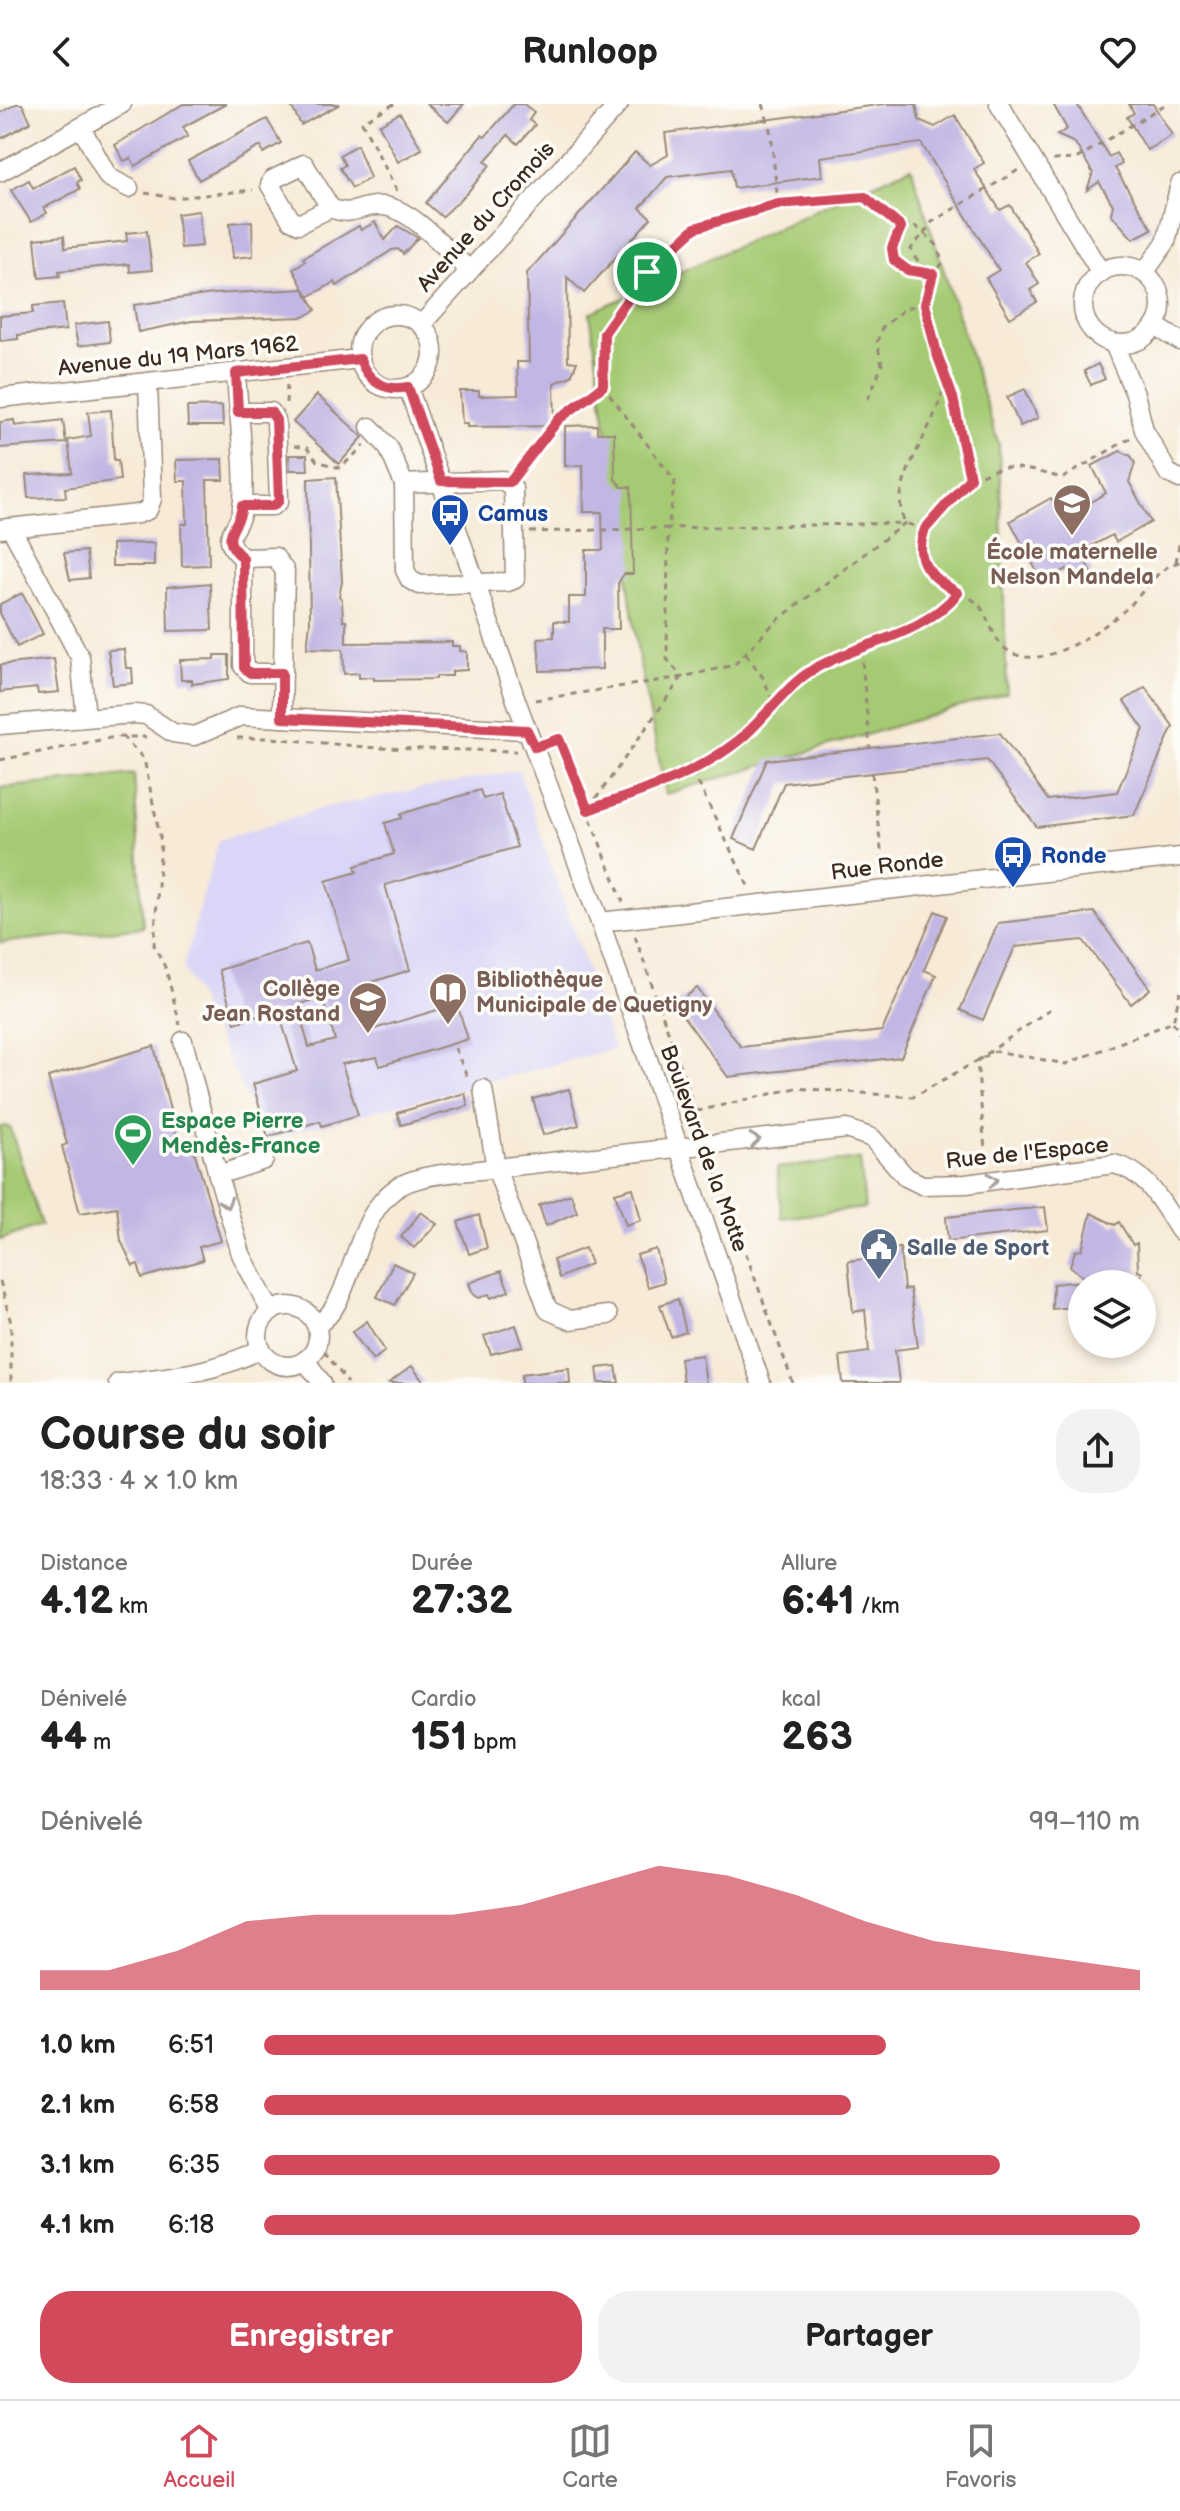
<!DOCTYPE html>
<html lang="fr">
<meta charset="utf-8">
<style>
body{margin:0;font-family:"Balsamiq Sans",sans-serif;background:#f2f2f2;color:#222;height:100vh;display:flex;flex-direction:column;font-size:30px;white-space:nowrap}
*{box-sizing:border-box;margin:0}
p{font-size:26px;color:#767676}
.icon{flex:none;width:44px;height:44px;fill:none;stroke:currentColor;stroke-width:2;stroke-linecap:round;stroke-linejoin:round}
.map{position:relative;height:1279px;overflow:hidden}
.side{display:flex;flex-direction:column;background:#fff;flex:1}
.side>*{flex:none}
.tools{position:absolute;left:1068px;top:1166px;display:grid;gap:16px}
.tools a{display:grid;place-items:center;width:88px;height:88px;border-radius:50%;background:#fff;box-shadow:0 4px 12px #0003;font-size:40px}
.pin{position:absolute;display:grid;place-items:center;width:68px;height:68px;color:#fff;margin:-34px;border:4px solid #fff;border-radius:50%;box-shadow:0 2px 8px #0007}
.round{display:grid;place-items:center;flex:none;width:84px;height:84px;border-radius:32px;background:#f2f2f2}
.overview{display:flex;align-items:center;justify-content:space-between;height:136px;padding:0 40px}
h1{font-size:44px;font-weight:700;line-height:60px}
.figures{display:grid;grid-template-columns:repeat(3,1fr);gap:12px;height:136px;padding:8px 40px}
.figures div{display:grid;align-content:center}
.figures b{font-size:40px;font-weight:700}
.figures small{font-size:22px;font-weight:400}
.figures p{font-size:22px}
.chart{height:224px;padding:16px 40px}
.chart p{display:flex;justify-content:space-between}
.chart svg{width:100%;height:144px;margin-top:8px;fill:#d1495b;opacity:.7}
.action{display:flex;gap:16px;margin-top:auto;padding:16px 40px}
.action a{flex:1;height:92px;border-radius:32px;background:#d1495b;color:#fff;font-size:32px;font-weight:700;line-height:92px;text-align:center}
.action a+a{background:#f2f2f2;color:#222}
ul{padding:0 40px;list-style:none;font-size:26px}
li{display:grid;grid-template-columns:128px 96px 1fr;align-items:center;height:60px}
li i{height:20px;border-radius:10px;background:#d1495b}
header{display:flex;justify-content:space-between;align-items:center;height:104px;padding:0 40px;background:#fff;font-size:36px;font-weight:700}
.tabs{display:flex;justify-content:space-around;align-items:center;height:112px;border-top:2px solid #e0e0e0;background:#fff;font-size:22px;color:#767676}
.tabs a{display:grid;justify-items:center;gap:4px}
.tabs .selected{color:#d1495b}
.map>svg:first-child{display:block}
</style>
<header><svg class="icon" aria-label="back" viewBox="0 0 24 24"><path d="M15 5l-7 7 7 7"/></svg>Runloop<svg class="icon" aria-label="heart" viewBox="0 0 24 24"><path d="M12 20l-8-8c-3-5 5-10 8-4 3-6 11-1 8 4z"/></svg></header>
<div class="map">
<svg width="1180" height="1279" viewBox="0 0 1180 1279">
<rect width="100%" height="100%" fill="#fdfcf7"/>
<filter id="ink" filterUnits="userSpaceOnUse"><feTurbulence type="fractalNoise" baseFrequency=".0125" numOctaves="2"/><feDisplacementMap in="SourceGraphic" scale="16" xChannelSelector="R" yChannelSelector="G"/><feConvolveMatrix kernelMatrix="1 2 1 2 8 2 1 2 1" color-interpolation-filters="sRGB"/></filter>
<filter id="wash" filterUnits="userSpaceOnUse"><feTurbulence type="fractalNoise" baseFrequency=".006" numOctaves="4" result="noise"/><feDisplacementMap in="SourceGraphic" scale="32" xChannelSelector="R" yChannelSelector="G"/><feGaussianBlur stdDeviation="1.8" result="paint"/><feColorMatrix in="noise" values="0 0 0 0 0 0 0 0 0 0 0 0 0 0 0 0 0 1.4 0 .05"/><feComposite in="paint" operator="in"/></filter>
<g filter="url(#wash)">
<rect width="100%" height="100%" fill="#f7ead7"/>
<path fill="#dad6f7" d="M519 666 614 945 267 1035 183 863 219 736 326 703Z"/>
<g fill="#a6ca73" stroke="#707a48" stroke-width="2">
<path d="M911 63 999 341 1007 589 666 690 639 556 590 209Z"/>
<path d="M134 670 143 823 0 839V684Z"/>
<path d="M5 1022 10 1023 41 1121 0 1136V1023Z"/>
<path d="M860 1055 865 1104 782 1114 777 1064Z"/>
</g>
<g id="blocks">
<g fill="#c2b7e4" fill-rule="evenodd">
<path d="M16 0H22L31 18 0 35V9Z"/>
<path d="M183 0H226L183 23 188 32 135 62 131 54 124 57 115 41Z"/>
<path d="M290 0H340L301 21Z"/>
<path d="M427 0H464L448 18Z"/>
<path d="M514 0H524L534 9 529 16 535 21 518 40 508 31 485 57 490 61 468 88 442 113 426 99 482 31 485 33Z"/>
<path d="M885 0H916L919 16 935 23 955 11 984 59 974 65 1000 106 1010 101 1039 150 1026 158 1039 180 1030 186 1037 198 1010 214 986 174 999 166 921 39 820 53 822 72 734 84 731 65 667 73 640 104 651 114 584 189 567 173 568 257 577 258 571 272 554 279 555 322 467 323V319H462L460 287H479V292L518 291 517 258H529L527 169 635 48 650 61 668 51 665 29Z"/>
<path d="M1053 0H1077L1109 53 1116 49 1122 60 1115 64 1152 125 1133 135 1111 110 1113 101 1099 78 1087 86 1093 69 1075 39 1057 31 1067 25Z"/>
<path d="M1129 0H1153L1172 31 1147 46 1127 13 1134 9Z"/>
<path d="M400 9 422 45 398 58 379 21Z"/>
<path d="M267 15 281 39 263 49 261 42 199 76 188 57Z"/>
<path d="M357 41 370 74 352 84 340 64 345 61 340 51Z"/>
<path d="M74 62 81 76 77 78 80 85 44 104 47 109 31 118 11 86 29 76 33 84Z"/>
<path d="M199 107 202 142 181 144 177 110Z"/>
<path d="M252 117 253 152 233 154 230 119Z"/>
<path d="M375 118 385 136 398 122 418 134 403 150 398 145 392 146 337 182 335 178 308 193 293 165 305 157 303 154 359 122 361 126Z"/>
<path d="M147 127 152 166 130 168 129 160 59 167 60 172 39 174 35 135 64 132 65 144 127 137 126 129Z"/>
<path d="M304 185 316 206 304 213 192 217 138 228 134 201 213 190Z"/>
<path d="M63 199 66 226 18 231V235L0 237V212L33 209V202Z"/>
<path d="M108 217 110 238 78 242 74 221Z"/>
<path d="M1098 260 1105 275 1091 281 1084 267Z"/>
<path d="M1025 285 1038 314 1020 322 1007 293Z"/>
<path d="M317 291 363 333 339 360 293 318Z"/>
<path d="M222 302 223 322H188L187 303Z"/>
<path d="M111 306 114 356H118L120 376 65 384 66 393 28 394 26 371 72 369 68 336 91 332 88 308Z"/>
<path d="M14 316 15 322 63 316 66 339 0 344V318Z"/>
<path d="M597 321V329H614L615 375 622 383H631L633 470H624L618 479 619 525H602V565L540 567 538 534 554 533V517L569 518V493H586V446H603L602 408H584L583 361 565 362V322Z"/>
<path d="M1120 347 1131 352 1135 359 1129 378 1151 418 1116 438 1112 431 1080 448 1092 469 1074 479 1067 465 1043 479 1010 417 1051 394 1062 414 1106 389 1092 362Z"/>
<path d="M289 351H307L308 366H290Z"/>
<path d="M223 355 224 376H207L209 461 182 462 181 420H187L186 377H177L176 356Z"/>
<path d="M336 373 342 478 339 492 342 496 343 517H346V539L452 538V542H460V547L467 548V566L452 567V572H436V575L374 576V573L359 574V569L344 570 343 545 307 544 310 519 308 375Z"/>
<path d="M154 439V462H112V440Z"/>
<path d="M86 447 89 474 70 476 64 449Z"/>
<path d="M210 479 212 526 168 527 167 483Z"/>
<path d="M22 489 43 530 17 543 0 509V500Z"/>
<path d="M124 545 126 564H132L133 579 113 581 108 546Z"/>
<path d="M215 551H229V575L192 580V576H181L180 556 215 555Z"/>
<path d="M54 555 59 588 38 590 37 584 0 588V561Z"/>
<path d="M1145 583 1173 622 1134 711 1037 723 987 656 784 679 756 745 733 735 767 656 1000 629 1048 696 1117 688 1144 625 1124 597Z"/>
<path d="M480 686 483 695 500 690 517 743 385 781 410 866 366 880 367 885 359 887 371 926 457 900 468 935 380 962 377 953 342 960 358 1011 322 1022 320 1017 268 1033 253 980 297 967 278 906 235 919 219 866 307 839 315 866 349 856 326 777 357 768 355 762 394 750 385 719 402 714 401 710ZM322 893 335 936 309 943 297 901Z"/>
<path d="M935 807 947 812 924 866 936 871 901 953 728 973 675 901 697 884 741 943 882 927Z"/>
<path d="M1094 808 1150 885 1131 900 1083 836 1015 843 983 916 960 906 998 819Z"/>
<path d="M154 942 180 1046 193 1043 221 1137 199 1143 203 1156 142 1174 138 1160 133 1162 121 1137 117 1103 80 1109 62 1042 67 1040 48 973Z"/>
<path d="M569 985 579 1021 543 1031 533 995Z"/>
<path d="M465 989 468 1002 401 1021 397 1009Z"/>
<path d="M633 1084 641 1116 626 1121 615 1089Z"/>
<path d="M571 1090 577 1108 546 1122 539 1101Z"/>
<path d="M1045 1103 1048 1126 948 1137 946 1113Z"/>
<path d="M421 1108 437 1120 414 1144 401 1133Z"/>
<path d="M1091 1109 1115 1121 1119 1118 1133 1141 1137 1139 1138 1167 1142 1169 1136 1180H1091L1070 1162 1075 1147 1082 1146Z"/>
<path d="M479 1111 487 1144 469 1150 458 1118Z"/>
<path d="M585 1144 591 1160 559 1174 553 1156Z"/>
<path d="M900 1144 904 1186 910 1185 918 1243 895 1246 899 1279H843L840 1252 869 1248 865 1206 853 1208 848 1157 882 1153 881 1147Z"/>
<path d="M656 1145 664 1178 648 1183 637 1151Z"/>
<path d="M393 1159 413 1169 395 1201 377 1193Z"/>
<path d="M501 1167 509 1187 491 1194 489 1190 479 1194 473 1190 469 1179Z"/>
<path d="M1082 1177V1202L1052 1205 1053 1180Z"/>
<path d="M678 1195 686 1228 671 1233 660 1201Z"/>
<path d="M367 1217 385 1247 373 1256 352 1228Z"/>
<path d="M516 1221 523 1242 491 1250 484 1232Z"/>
<path d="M702 1251 706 1279H683L680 1254Z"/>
<path d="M412 1262 424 1279H389Z"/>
<path d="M616 1262 619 1279H599L597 1264Z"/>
<path d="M569 1264 570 1279H522V1270Z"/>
</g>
</g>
</g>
<g filter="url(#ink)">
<use href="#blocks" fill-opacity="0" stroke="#998a7a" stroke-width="2"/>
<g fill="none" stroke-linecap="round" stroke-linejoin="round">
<defs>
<g id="minor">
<path d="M999 0 1101 169"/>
<path d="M81 23 108 73 129 84"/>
<path d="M304 60 328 100 326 106 299 120 291 116 270 81 272 76Z"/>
<path d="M0 68 122 0"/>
<path d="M328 103C355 115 358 100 383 102 411 104 448 147 469 166"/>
<circle cx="1122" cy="201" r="39"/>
<path d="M1144 169 1166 138 1180 80"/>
<circle cx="396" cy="248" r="37"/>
<path d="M421 221 619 0"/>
<path d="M1155 222 1180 237"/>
<path d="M1114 240 1135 290 1144 326 1168 369 1180 375"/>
<path d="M236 269C238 307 247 371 242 406 239 428 216 432 243 454V562L250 569H282"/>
<path d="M408 283 517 599 600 818 761 1279"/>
<path d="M0 294 360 255"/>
<path d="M238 308H271L276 316 279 397 273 402H242"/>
<path d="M370 323 388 343 404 380"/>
<path d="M503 376 513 384 515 475 508 478 420 481 410 476 405 466 404 380Z"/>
<path d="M11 424 80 553 86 613"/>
<path d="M0 425 138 410 148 406 152 395 148 278"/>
<path d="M243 454 275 453 285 467 282 614"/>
<path d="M0 621 134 610 146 611 173 629 194 632 241 612 527 626"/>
<path d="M600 818 1180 753"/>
<path d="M183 937 218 1071"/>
<path d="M483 985 496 1064 847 1025 872 1034 906 1073 922 1081 966 1080 1114 1060C1148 1068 1162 1100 1180 1127"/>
<path d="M264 1056 218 1071 241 1150 271 1208"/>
<circle cx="288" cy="1232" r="30"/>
<path d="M316 1221C358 1201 349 1098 411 1077 437 1068 469 1068 496 1064L548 1206 570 1216 608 1211"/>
<path d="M305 1256 322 1279"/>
<path d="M118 1279C169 1273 215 1269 261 1245"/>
</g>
</defs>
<use href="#minor" stroke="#998a7a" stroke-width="21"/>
<g stroke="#998a7a" stroke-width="3" stroke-dasharray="6 6" stroke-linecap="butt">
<path d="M394 0 362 18 398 89"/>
<path d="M763 0 771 30 778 100"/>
<path d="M1053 56 1076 55 1166 0"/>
<path d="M145 89 174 94 253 86"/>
<path d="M903 122 912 120 924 129 932 118 1020 65"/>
<path d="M946 273 970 374"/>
<path d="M868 295 882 261 877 238 882 224 905 204 925 200C928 211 945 267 945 272 944 318 884 377 905 419L925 425"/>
<path d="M286 299 287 278"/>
<path d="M1130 334 1063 374C1044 370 1022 362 1003 364 969 368 912 419 922 456 929 482 961 483 978 500 989 512 993 537 1007 546 1015 552 1026 554 1036 553 1062 552 1107 522 1126 505 1143 491 1157 462 1180 458"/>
<path d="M294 342 307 344 317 357 340 364 365 341"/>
<path d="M519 366 559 315 603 282"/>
<path d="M530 428 668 424 675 377 603 282 604 229 647 168 695 124 778 100 865 93 901 123 891 150 897 160 907 166 933 170 913 152 911 145 924 129 936 140 943 159 933 170 925 200"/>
<path d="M1176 458 1180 435"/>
<path d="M861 546 870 644"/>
<path d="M746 550 764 575 775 603"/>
<path d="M535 596 682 573 667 555 668 424 905 419 775 518 734 561 682 573 588 706"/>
<path d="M122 632 144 655 161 738 154 841 166 865 180 921"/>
<path d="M237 634H271L376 644 516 647"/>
<path d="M550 638 559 635 623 798"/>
<path d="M0 656 115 633H146"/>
<path d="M693 668 750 786"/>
<path d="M872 669 884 770"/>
<path d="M589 706C641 687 694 672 738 637 765 616 785 582 814 565 863 537 919 534 958 489"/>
<path d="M635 832 702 1025"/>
<path d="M1050 905 977 957 996 947 1066 960 1173 918 1180 888"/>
<path d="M1173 918 1180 931"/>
<path d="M455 944 469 977"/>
<path d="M685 1010 796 984 913 993 977 957 986 1057"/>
<path d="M713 1059 793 1279"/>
<path d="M0 1177 11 1219V1279"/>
<path d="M317 1238 348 1279"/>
</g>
<use href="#minor" stroke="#fff" stroke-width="18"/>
</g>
<defs><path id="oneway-chevron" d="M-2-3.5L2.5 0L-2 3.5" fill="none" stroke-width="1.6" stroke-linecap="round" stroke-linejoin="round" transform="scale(2)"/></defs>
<g stroke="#a79f9a">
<use href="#oneway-chevron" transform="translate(755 1036) rotate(-7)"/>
<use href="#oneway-chevron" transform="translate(993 1076) rotate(-8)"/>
<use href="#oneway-chevron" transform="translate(226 1099) rotate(74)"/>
</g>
</g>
<g fill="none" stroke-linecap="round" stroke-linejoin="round" filter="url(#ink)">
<defs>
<path id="route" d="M865 93 901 123 892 144 894 156 907 166 933 170 925 200 937 250 953 294 970 374 925 425C912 458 931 473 958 489 919 534 863 537 814 565 785 582 765 616 738 637 694 672 641 687 588 706L559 635 535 643 527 626 282 614V569H250L244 564 243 454C216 432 240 425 242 402H273L279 397 276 316 271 308H238L236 269 360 255C367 277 385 288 408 283L441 377 510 378 559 315 603 282 604 229 647 168 695 124 778 100Z"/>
</defs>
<use href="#route" stroke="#fff" stroke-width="16"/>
<use href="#route" stroke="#d1495b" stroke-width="10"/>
</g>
<defs>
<symbol id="school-pin" viewBox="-11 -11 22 30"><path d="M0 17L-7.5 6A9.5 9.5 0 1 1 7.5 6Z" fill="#8d6e63" stroke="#fdfcf7"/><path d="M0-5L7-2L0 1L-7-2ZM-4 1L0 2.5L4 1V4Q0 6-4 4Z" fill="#fff"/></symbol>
<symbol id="bus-pin" viewBox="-11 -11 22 30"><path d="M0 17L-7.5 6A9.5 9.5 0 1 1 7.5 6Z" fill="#1a4fb4" stroke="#fdfcf7"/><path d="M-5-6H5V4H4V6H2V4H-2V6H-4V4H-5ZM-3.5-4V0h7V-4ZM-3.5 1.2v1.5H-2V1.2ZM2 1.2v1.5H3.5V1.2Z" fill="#fff"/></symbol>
<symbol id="library-pin" viewBox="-11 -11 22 30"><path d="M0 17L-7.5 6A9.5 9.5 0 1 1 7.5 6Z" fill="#8d6e63" stroke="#fdfcf7"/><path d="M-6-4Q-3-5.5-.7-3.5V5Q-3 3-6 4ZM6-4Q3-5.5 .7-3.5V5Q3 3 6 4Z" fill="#fff"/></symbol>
<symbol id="stadium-pin" viewBox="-11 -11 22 30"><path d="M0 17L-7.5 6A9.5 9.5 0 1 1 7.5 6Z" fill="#2e9e5b" stroke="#fdfcf7"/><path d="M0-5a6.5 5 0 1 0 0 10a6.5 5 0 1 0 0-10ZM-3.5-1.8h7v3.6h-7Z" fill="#fff"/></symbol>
<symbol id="civic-pin" viewBox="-11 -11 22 30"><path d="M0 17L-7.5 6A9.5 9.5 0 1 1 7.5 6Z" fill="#5c6f8a" stroke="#fdfcf7"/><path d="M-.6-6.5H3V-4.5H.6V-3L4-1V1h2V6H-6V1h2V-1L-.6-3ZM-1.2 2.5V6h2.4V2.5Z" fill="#fff"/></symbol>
</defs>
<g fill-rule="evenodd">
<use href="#school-pin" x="1050" y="377" width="44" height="60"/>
<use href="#bus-pin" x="428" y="387" width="44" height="60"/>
<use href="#bus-pin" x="991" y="729" width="44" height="60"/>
<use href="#library-pin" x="426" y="866" width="44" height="60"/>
<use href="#school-pin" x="346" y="875" width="44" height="60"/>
<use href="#stadium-pin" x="111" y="1007" width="44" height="60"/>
<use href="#civic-pin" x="857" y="1121" width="44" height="60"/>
</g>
<g text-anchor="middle" stroke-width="7" stroke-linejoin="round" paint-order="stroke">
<g font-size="22" fill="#3b2a1e" stroke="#fdfcf7">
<text transform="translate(485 112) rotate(-48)" y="8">Avenue du Cromois</text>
<text transform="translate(178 251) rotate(-6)" y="8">Avenue du 19 Mars 1962</text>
<text transform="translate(887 761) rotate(-7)" y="8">Rue Ronde</text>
<text transform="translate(705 1044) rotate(70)" y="8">Boulevard de la Motte</text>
<text transform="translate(1027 1048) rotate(-6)" y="8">Rue de l'Espace</text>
</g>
<g font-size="22" font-weight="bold" fill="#164399" stroke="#fdfcf7" text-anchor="start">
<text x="478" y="417">Camus</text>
<text x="1041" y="759">Ronde</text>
</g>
<g font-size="22" font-weight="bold" fill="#785e54" stroke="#fdfcf7">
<text x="1072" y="455">École maternelle<tspan x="1072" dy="25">Nelson Mandela</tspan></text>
<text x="476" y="883" text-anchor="start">Bibliothèque<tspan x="476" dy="25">Municipale de Quetigny</tspan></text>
<text x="340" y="892" text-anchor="end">Collège<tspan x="340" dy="25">Jean Rostand</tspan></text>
</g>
<g font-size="22" font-weight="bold" fill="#27864d" stroke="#fdfcf7" text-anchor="start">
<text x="161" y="1024">Espace Pierre<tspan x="161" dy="25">Mendès-France</tspan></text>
</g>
<g font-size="22" font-weight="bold" fill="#4e5e75" stroke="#fdfcf7" text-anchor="start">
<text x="907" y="1151">Salle de Sport</text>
</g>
</g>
</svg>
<div class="tools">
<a><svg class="icon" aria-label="layers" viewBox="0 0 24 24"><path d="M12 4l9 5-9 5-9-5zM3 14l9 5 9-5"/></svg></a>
</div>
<div class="pin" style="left:647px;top:168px;background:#1e9e55"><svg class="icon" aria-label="arrive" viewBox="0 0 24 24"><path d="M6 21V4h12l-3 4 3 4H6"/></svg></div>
</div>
<section class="side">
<div class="overview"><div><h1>Course du soir</h1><p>18:33 · 4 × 1.0 km</p></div><a class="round"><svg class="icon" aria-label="share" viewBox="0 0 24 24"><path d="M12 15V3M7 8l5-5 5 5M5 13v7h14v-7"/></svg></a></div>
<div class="figures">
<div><p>Distance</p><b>4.12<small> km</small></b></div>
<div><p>Durée</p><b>27:32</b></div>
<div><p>Allure</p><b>6:41<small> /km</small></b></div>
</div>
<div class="figures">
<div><p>Dénivelé</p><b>44<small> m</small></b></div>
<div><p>Cardio</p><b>151<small> bpm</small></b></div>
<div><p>kcal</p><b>263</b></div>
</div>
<div class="chart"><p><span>Dénivelé</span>99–110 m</p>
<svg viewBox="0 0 160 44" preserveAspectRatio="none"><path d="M0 44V38L10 38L20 32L30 23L40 21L50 21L60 21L70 18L80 12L90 6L100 9L110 15L120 23L130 29L140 32L150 35L160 38V44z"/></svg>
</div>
<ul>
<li><b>1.0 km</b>6:51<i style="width:71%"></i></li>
<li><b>2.1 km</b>6:58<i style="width:67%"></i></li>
<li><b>3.1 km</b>6:35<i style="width:84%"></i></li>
<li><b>4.1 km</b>6:18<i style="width:100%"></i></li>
</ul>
<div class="action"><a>Enregistrer</a><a>Partager</a></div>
</section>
<nav class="tabs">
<a class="selected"><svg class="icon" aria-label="home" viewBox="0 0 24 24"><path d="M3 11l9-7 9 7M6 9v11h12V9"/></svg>Accueil</a>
<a><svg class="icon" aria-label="map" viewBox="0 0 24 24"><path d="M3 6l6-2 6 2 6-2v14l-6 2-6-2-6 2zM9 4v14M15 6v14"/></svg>Carte</a>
<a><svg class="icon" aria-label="saved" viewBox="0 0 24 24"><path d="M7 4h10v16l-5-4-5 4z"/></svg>Favoris</a>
</nav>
